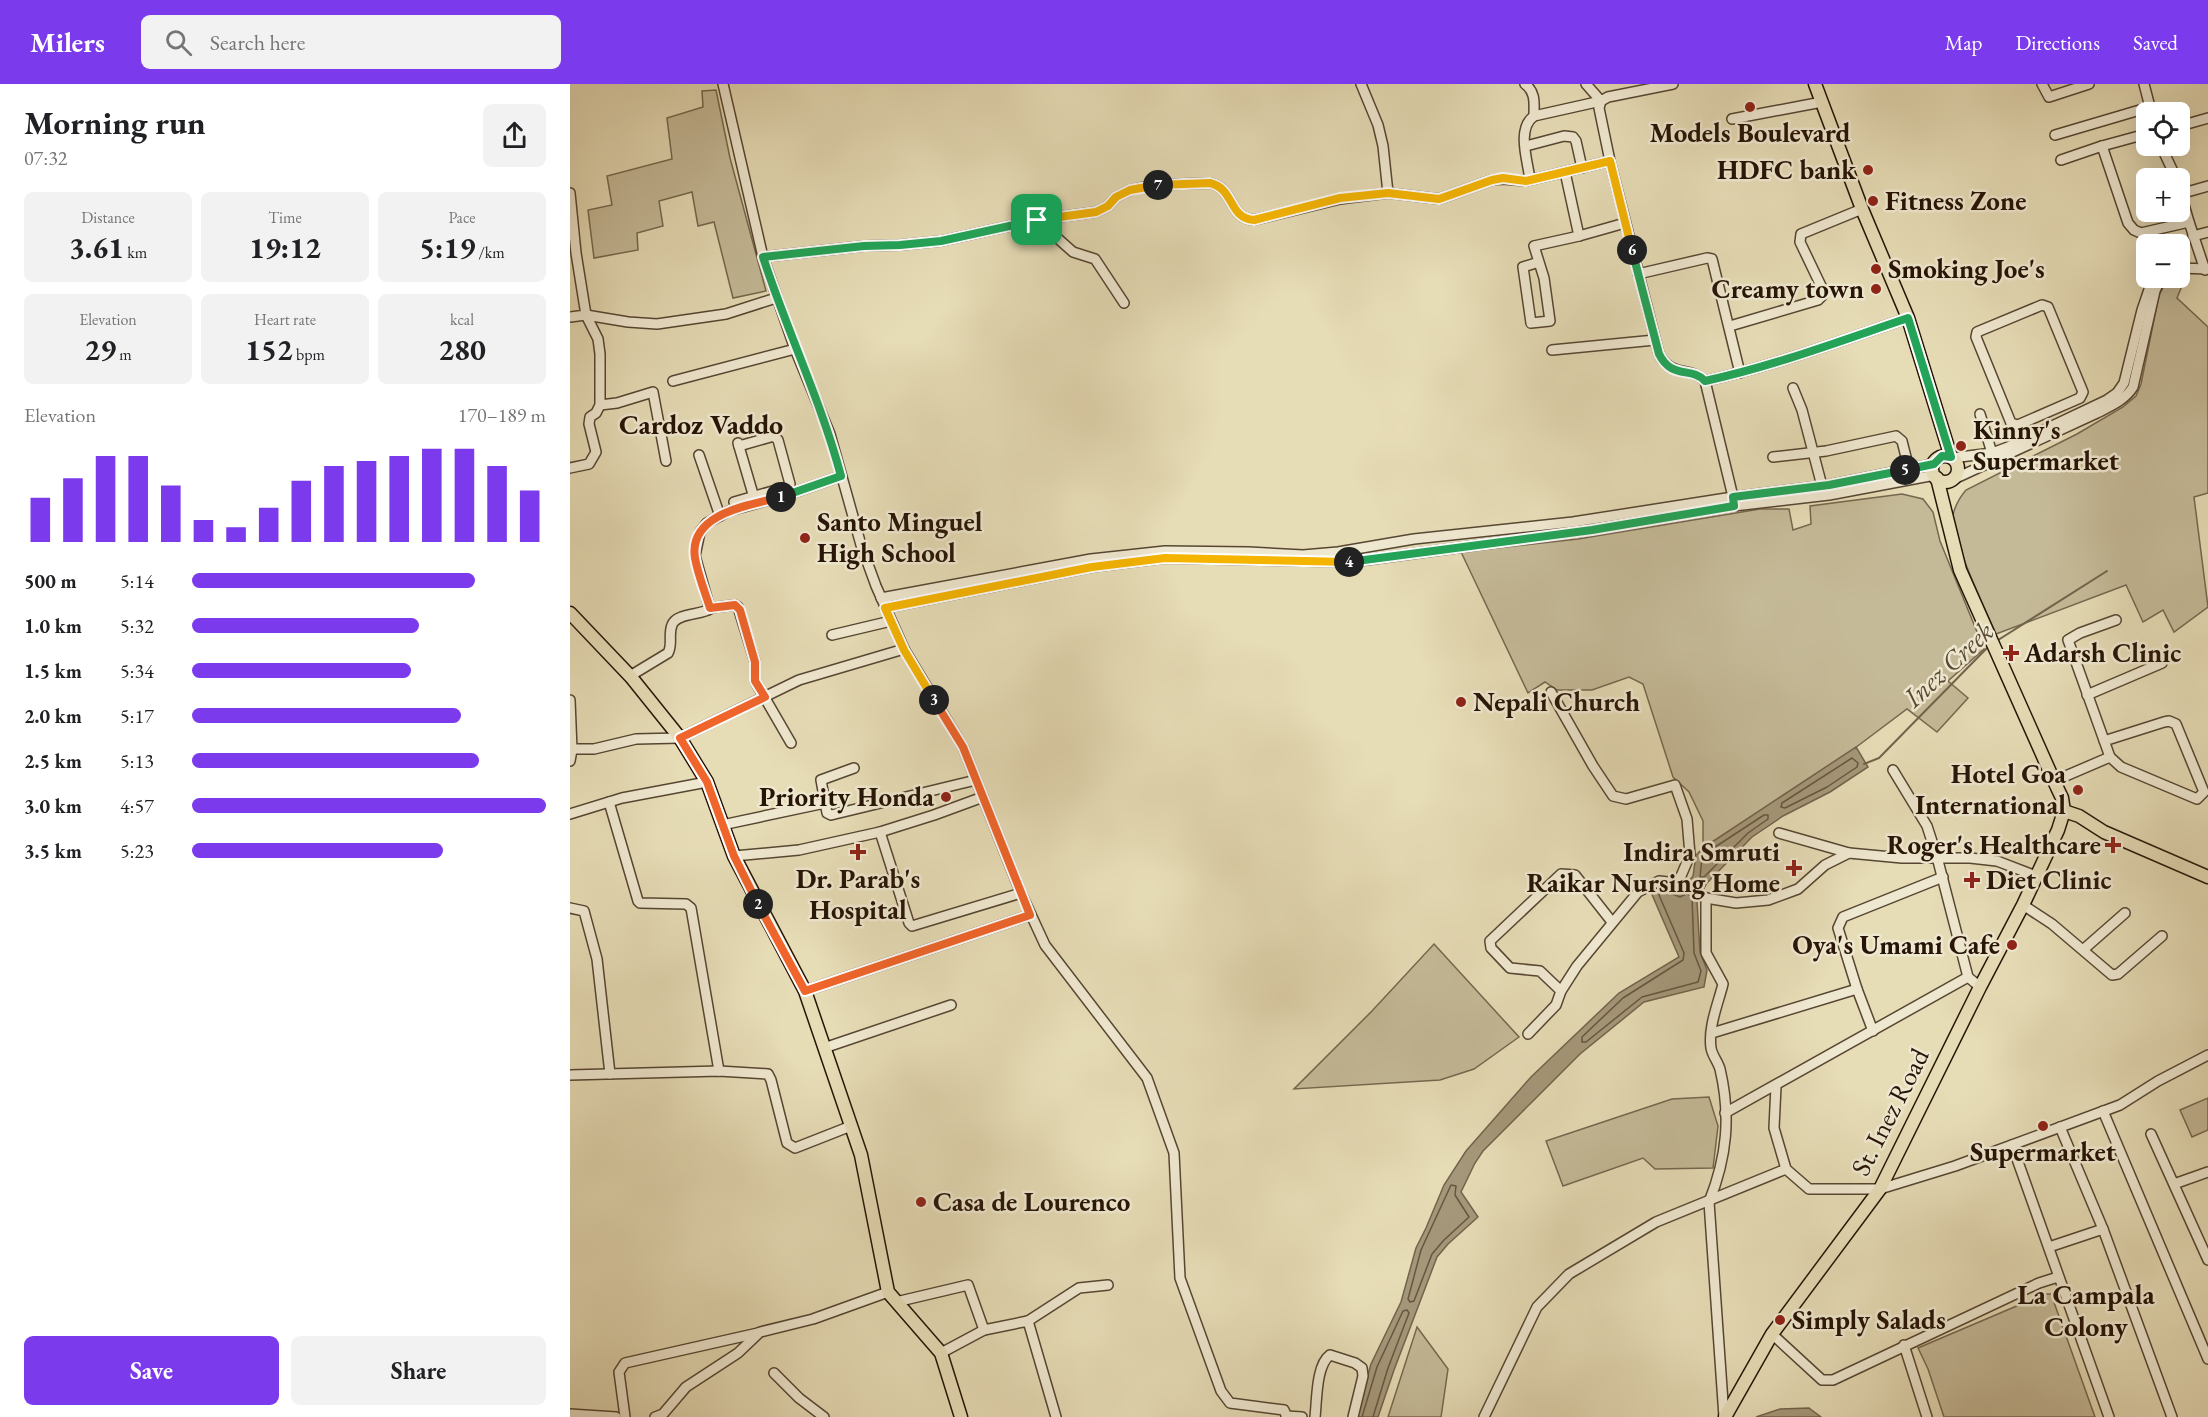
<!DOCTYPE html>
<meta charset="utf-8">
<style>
body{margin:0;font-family:"EB Garamond",serif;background:#f2f2f2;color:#202124;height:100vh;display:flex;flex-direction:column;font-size:22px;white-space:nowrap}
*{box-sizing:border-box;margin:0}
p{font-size:20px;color:#757577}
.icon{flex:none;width:33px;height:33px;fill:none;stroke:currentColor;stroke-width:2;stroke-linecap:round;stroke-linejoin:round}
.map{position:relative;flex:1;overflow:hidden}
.panel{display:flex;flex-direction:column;background:#fff;width:570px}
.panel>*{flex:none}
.fabs{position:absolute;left:1566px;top:18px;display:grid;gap:12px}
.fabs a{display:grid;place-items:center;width:54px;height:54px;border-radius:9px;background:#fff;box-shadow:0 6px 24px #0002;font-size:30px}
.pin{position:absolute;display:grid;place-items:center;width:51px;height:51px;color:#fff;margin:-26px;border-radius:12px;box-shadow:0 3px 9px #0006}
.km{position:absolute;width:30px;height:30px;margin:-15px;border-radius:50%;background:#222;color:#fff;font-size:16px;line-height:30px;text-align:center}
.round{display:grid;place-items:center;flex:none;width:63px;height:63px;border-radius:9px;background:#f2f2f2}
.overview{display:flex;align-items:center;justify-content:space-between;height:102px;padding:0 24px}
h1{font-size:33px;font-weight:700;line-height:45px}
.metrics{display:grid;grid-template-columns:repeat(3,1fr);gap:9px;height:102px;padding:6px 24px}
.metrics div{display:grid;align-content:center;border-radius:9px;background:#f2f2f2;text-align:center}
.metrics b{font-size:30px;font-weight:700}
.metrics small{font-size:16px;font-weight:400}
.metrics p{font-size:16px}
.chart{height:168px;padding:12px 24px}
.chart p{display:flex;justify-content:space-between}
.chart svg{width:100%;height:108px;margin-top:6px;stroke:#7c3aed;stroke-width:6}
.cta{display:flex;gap:12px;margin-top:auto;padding:12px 24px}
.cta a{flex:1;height:69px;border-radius:9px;background:#7c3aed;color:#fff;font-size:24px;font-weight:700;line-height:69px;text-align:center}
.cta a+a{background:#f2f2f2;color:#202124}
ul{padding:0 24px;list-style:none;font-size:20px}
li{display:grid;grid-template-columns:96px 72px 1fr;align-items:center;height:45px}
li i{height:15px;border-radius:8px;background:#7c3aed}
header{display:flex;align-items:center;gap:36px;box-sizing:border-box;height:84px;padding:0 30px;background:#7c3aed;color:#fff}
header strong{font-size:28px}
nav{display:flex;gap:33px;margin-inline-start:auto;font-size:21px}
.search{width:420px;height:54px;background:#f2f2f2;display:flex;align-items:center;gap:15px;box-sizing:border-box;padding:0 21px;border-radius:9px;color:#757577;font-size:22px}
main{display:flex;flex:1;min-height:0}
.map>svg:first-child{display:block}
</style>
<header>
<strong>Milers</strong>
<div class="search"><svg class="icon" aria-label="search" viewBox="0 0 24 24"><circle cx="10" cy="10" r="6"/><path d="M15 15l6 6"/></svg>Search here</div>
<nav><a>Map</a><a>Directions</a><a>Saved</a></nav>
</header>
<main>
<section class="panel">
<div class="overview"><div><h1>Morning run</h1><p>07:32</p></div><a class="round"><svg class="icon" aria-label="share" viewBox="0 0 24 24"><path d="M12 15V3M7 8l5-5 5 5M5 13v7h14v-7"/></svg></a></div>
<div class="metrics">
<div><p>Distance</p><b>3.61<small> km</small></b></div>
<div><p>Time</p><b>19:12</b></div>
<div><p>Pace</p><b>5:19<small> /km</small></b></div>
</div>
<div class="metrics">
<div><p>Elevation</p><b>29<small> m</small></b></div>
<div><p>Heart rate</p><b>152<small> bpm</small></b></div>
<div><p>kcal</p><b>280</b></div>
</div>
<div class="chart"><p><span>Elevation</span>170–189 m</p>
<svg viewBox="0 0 160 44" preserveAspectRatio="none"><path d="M5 44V26M15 44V18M25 44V9M35 44V9M45 44V21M55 44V35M65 44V38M75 44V30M85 44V19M95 44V13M105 44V11M115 44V9M125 44V6M135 44V6M145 44V13M155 44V23"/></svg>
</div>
<ul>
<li><b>500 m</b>5:14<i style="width:80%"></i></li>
<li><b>1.0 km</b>5:32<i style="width:64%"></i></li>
<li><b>1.5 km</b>5:34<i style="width:62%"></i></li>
<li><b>2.0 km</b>5:17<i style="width:76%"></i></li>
<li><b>2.5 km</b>5:13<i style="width:81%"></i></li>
<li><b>3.0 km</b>4:57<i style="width:100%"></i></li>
<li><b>3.5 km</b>5:23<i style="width:71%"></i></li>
</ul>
<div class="cta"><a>Save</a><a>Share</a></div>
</section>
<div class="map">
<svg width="1638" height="1333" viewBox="0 0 1638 1333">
<rect width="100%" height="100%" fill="#e6dcb6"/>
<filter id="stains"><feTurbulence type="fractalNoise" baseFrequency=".00333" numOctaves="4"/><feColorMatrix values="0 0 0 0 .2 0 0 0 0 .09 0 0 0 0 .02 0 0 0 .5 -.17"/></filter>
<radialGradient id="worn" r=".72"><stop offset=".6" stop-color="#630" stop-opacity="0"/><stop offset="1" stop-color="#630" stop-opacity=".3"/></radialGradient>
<g fill="#c5ba98" stroke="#76674f" stroke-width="1.5">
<path d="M146 6 160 74 196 207 163 214 144 138 128 142 122 108 89 117 93 142 67 149 68 166 24 174 18 126 42 121 37 92 102 75 97 34 133 23 132 7Z"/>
<path d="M1614 197 1607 214 1638 243V409L1624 413 1638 523 1604 548 1593 526 1573 538 1556 501 1426 550C1416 527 1380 452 1383 431 1385 422 1390 413 1396 406L1507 350 1553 323 1566 312 1571 300 1589 211 1594 202Z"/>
<path d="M1332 410 1353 415 1363 428 1370 457 1414 565 1378 597 1398 614 1367 648 1337 625 1277 670 1133 764V737L1119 708 1103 693 1073 600 1059 593 1022 606H987L975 598 958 609 891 468 1008 455 1190 425H1219L1223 446 1241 440 1240 422Z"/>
<path d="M864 860 949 953 904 985 870 996 724 1005 802 927Z"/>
<path d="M1139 1013 1148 1042 1143 1084 1085 1085 1073 1074 993 1102 976 1057 1102 1015Z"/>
<path d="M1638 1014V1046L1622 1053 1610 1026Z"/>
<path d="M1475 1210H1481L1525 1333H1374L1358 1285 1348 1264Z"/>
<path d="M847 1243 878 1285 871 1333H818Z"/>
</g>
<g fill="#a5987a" stroke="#72634c" stroke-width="1.5">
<path d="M1286 663 1298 683 1260 708 1213 732 1182 753 1137 799 1127 817 1130 868 1137 886 1134 903 1074 918 1010 970 913 1067 905 1079 891 1108 908 1133 878 1160 867 1173 824 1286 808 1333H786L801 1280 831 1218 846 1164 856 1144 874 1101 896 1067 961 993 1049 909 1109 873 1080 806 1099 801 1111 807 1123 792 1126 771 1133 764Z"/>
<path d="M1239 1324 1251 1333H1186L1210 1325Z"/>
</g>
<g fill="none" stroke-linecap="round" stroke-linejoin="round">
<g stroke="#665640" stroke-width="1.5">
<path d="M1282 674 1288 679 1287 683 1257 703 1215 724 1211 723 1212 719Z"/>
<path d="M1194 731H1198V735L1178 749 1134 793H1130L1132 774 1136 769Z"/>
<path d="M1116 810 1110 813 1098 808H1091L1089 811 1114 869 1113 876 1053 914 1012 953V958H1016L1072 913 1128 898 1131 887 1124 869 1122 813"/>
<path d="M881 1101 886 1102 885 1111 899 1133 874 1156 862 1170 844 1217 840 1218 838 1215 851 1166Z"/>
<path d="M792 1333 807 1283 833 1227 837 1226 839 1229 818 1284 803 1333"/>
</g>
<g stroke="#72634c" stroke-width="2">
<path d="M1425 558 1537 487"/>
<path d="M1294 680 1309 674 1418 563"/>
</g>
<defs>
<g id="minor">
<path d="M153 0 193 173 225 265 260 350 291 461 306 502 334 565 393 663 451 809 475 861 577 994 604 1069 610 1194 651 1307 660 1319 714 1326 717 1333"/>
<path d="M791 0 808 41 813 62 818 109"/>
<path d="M955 0C966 8 964 20 964 32"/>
<path d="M1472 0 1479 13 1519 0"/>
<path d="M1574 0 1581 27"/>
<path d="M1162 35 1252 18"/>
<path d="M1610 42 1638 34"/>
<path d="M1485 51 1580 23"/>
<path d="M956 62 994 52 1003 53 1006 57 1012 84"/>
<path d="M1532 62 1558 139 1564 146 1571 149 1619 138 1610 107"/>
<path d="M1591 62 1606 94"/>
<path d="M1491 76 1532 62 1576 50"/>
<path d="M1040 77 1089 270C1101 294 1121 282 1135 297L1164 417"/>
<path d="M995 88 1009 152"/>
<path d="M960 96C958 77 946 45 964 32L1031 17 1016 0"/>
<path d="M0 109 6 169 16 231 0 233"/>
<path d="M1610 110 1638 102"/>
<path d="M467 136 503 168 525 175 554 219"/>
<path d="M1619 138 1635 186"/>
<path d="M1623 152 1638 148"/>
<path d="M193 173 294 162 330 161 371 157 467 136 526 128 538 122 546 113 560 106 583 101 640 99C665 105 658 134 684 136L770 115 818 109 869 115 922 96 933 95 956 97 1040 77 1029 24 1031 17 1038 13 1103 0"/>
<path d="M969 178 953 183 961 239 980 237 974 194 964 162 1009 152 1055 139"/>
<path d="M1610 184 1638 185"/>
<path d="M1068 190 1137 174 1142 175 1170 289"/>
<path d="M1472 221 1478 223 1513 308 1510 314 1448 341 1441 339 1406 253 1407 248Z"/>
<path d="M16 231 58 238 87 240 156 230 206 214"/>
<path d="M1160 242 1248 216 1253 211V206L1230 158 1231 150 1292 125"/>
<path d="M982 266 1085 256"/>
<path d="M103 297 225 265"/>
<path d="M1135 297C1204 282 1270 257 1338 234"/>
<path d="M1223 304 1232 326 1252 402"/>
<path d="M30 321 47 319 83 308 96 377"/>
<path d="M1410 330 1422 369"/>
<path d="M168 359 185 417"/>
<path d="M129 371 150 432"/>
<path d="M1203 373 1256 367 1326 352 1332 357 1339 385"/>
<path d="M1382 374 1422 369 1438 363 1537 316 1547 309 1554 299 1572 226 1583 194"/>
<path d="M0 384 19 380 26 368 19 340 20 333 26 329 30 321V270L28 255 16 231"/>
<path d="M1384 395 1527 329C1541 322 1555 316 1563 303L1585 207 1589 198 1595 194"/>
<path d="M164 418 217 403 220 400 208 356 204 352 169 362"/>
<path d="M311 514 521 475 595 467 678 468 733 471 768 468 844 455 1003 438 1163 413 1259 401 1364 380"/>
<path d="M140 524 165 521 168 523 185 578V597L221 659"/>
<path d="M315 524 522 483 595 474 781 478 1022 446 1164 422 1259 411 1365 391"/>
<path d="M262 551 321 537"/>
<path d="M60 592 98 569C103 560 98 551 102 541 106 529 131 531 140 525L125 472 130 448 137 439 159 427 217 411 271 392"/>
<path d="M981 608 1023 682 1043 712 1056 715 1105 701 1117 735 1120 771 1108 799"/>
<path d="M1517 611 1592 579"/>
<path d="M0 616 2 666 0 677"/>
<path d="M1534 657 1594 638 1599 637 1606 640 1634 708 1627 715 1551 683 1540 673 1498 556 1510 549 1546 536"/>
<path d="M0 665H24L66 655 110 654 229 596 334 565"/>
<path d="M284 684 251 696 257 729 261 731 406 696"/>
<path d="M1323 686 1357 742 1367 773 1398 893 1410 903"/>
<path d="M1484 697 1540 673"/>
<path d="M39 718 68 817 70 819 116 820 121 824 149 987"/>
<path d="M0 730 52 714 137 698"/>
<path d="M152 741 255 719"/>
<path d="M310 748 339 839 342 842 451 809"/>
<path d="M1209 749 1279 769"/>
<path d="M164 772 229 766 310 748 364 731 413 713"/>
<path d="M1136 814V869L1153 900C1148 920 1138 943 1141 964 1142 971 1148 978 1150 985 1161 1032 1157 1073 1139 1118L1154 1333"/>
<path d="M1453 821 1482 840 1542 891 1548 890 1592 852"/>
<path d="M0 824 14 827 27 875 40 990"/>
<path d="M1514 865 1555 829"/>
<path d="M235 907 460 831"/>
<path d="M991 907 970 887 940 884 921 864 920 857 991 790 1005 791 1042 838"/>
<path d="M1303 947 1287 905 1268 844 1273 833 1373 793"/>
<path d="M1142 949 1287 905"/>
<path d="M958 950 986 921 991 907 1007 882 1068 808 1089 797 1108 799 1136 814 1166 819 1198 816 1228 805 1255 781 1279 769 1332 774H1400L1427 777 1466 792"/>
<path d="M254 964 381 921"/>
<path d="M0 991 149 987 198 990 201 996 217 1059 225 1064 281 1042"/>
<path d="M1206 1002 1204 1044 1216 1085 1239 1105H1310L1385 1082 1550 1021 1588 997 1638 971"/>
<path d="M1533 1027 1638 1275"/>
<path d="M1155 1029 1398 893"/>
<path d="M1490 1043 1533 1145 1602 1333"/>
<path d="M1581 1050 1638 1176"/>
<path d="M1442 1061 1539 1333"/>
<path d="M1604 1100 1638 1088"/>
<path d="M1479 1163 1533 1145"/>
<path d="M326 1218 398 1201 414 1246"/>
<path d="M458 1237 509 1204 538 1201"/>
<path d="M1202 1250 1252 1296H1263L1469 1199 1488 1193"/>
<path d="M1334 1261 1357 1333"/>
<path d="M371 1269 414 1246 458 1237 486 1333"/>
<path d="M204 1289 229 1314 254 1333"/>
<path d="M0 1330 46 1333"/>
<path d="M716 1332 732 1333"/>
<path d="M55 1333 49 1288 55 1279 188 1249"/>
<path d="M85 1333 93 1330 116 1303 168 1269 190 1248 243 1235 318 1208"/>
<path d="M745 1333C747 1316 746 1281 760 1271L785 1279 792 1284 793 1292 783 1333"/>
<path d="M914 1333 967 1223 999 1190 1086 1138 1216 1085"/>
</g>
<g id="major">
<path d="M1245 0 1292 125 1338 234 1381 373"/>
<circle cx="1375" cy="385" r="13"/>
<path d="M1367 394 1390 486 1484 697 1492 714 1494 727 1509 732 1534 748 1638 793"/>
<path d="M0 529 61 593 110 654 137 698 164 772 235 907 291 1071 318 1208 371 1269 391 1333"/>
<path d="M1155 1333 1202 1250 1310 1105 1410 903 1453 821 1488 746 1494 727"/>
</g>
</defs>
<use href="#minor" stroke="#564632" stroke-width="12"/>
<use href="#major" stroke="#261406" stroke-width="15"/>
<use href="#minor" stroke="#efe8d0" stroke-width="9"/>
<use href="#major" stroke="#e6dcb6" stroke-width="12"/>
</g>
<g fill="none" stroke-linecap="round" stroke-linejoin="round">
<defs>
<path id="split-1" d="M211 413 271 392C251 317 217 247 193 173L294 162 330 161 371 157 467 136"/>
<path id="split-2" d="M188 820 164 772 137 698 110 654 195 613 185 597V578L170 526 165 521 140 524C135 508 128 491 125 474 118 429 180 421 211 413"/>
<path id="split-3" d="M188 820 235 907 460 831 393 663 364 616"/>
<path id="split-4" d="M364 616 334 566 315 524 522 483 595 474 779 478"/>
<path id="split-5" d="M779 478 1022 446 1164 422 1163 413 1259 401 1335 386"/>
<path id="split-6" d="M1062 166 1089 270C1102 296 1121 282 1135 297 1204 282 1270 257 1338 234L1381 373 1372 372 1364 380 1335 386"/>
<path id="split-7" d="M588 101 640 99C665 105 658 134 684 136L770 114 818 109 869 115 922 96 933 94 956 97 1040 77 1062 166"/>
<path id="split-8" d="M467 136 526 128 538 122 546 113 560 106 588 101"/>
</defs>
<use href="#split-1" stroke="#fff" stroke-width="12"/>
<use href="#split-2" stroke="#fff" stroke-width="12"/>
<use href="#split-3" stroke="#fff" stroke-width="12"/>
<use href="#split-4" stroke="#fff" stroke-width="12"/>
<use href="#split-5" stroke="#fff" stroke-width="12"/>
<use href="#split-6" stroke="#fff" stroke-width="12"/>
<use href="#split-7" stroke="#fff" stroke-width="12"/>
<use href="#split-8" stroke="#fff" stroke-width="12"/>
<use href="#split-1" stroke="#22a559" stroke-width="8"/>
<use href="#split-2" stroke="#f0652b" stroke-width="8"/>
<use href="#split-3" stroke="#f0652b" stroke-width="8"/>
<use href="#split-4" stroke="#f5b400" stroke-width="8"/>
<use href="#split-5" stroke="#22a559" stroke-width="8"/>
<use href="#split-6" stroke="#22a559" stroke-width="8"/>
<use href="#split-7" stroke="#f5b400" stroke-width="8"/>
<use href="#split-8" stroke="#f5b400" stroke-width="8"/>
</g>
<g fill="#8f2418" stroke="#efe8d0" stroke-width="2">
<circle cx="1180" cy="23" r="6"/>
<circle cx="1298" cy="86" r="6"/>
<circle cx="1303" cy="117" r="6"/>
<circle cx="1306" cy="185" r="6"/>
<circle cx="1306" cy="205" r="6"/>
<circle cx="1391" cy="362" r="6"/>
<circle cx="235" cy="454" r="6"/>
<path d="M1438 560h6v6h6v6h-6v6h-6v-6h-6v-6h6z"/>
<circle cx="891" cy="618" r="6"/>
<circle cx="1508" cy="706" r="6"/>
<circle cx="376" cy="713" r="6"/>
<path d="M1540 752h6v6h6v6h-6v6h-6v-6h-6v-6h6z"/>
<path d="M285 759h6v6h6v6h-6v6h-6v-6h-6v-6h6z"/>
<path d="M1221 775h6v6h6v6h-6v6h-6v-6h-6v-6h6z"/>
<path d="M1399 787h6v6h6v6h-6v6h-6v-6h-6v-6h6z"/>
<circle cx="1442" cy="861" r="6"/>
<circle cx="1473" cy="1042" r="6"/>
<circle cx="351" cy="1118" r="6"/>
<circle cx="1210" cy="1236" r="6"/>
</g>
<g text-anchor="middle" stroke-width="5" stroke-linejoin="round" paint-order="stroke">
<g font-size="27" font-weight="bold" fill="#261406" stroke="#efe8d0" text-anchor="start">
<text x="1180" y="58" text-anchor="middle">Models Boulevard</text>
<text x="1286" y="95" text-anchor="end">HDFC bank</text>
<text x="1315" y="126">Fitness Zone</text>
<text x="1318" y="194">Smoking Joe's</text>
<text x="1294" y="214" text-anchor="end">Creamy town</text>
<text x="1403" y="355">Kinny's<tspan x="1403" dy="31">Supermarket</tspan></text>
<text x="247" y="447">Santo Minguel<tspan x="247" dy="31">High School</tspan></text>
<text x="1454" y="578">Adarsh Clinic</text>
<text x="903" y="627">Nepali Church</text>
<text x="1496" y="699" text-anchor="end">Hotel Goa<tspan x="1496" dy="31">International</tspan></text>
<text x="364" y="722" text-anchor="end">Priority Honda</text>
<text x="1531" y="770" text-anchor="end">Roger's Healthcare</text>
<text x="1210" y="777" text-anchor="end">Indira Smruti<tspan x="1210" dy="31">Raikar Nursing Home</tspan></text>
<text x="288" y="804" text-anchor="middle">Dr. Parab's<tspan x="288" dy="31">Hospital</tspan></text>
<text x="1416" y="805">Diet Clinic</text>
<text x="1430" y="870" text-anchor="end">Oya's Umami Cafe</text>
<text x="1473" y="1077" text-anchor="middle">Supermarket</text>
<text x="363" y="1127">Casa de Lourenco</text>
<text x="1222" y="1245">Simply Salads</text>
</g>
<g font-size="27" fill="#261406" stroke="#efe8d0">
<text transform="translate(1320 1028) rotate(-63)" y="9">St. Inez Road</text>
</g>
<g font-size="28" font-weight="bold" fill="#261406" stroke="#efe8d0">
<text x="131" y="350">Cardoz Vaddo</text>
<text x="1516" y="1220">La Campala<tspan x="1516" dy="32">Colony</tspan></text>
</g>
<g font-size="28" font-style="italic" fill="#594934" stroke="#efe8d0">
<text transform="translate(1378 580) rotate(-43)" y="10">Inez Creek</text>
</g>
</g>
<rect width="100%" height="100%" filter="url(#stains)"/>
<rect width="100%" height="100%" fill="url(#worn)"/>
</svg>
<div class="fabs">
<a><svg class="icon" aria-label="locate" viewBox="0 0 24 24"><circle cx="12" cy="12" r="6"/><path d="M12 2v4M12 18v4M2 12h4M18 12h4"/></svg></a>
<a>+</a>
<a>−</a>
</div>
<div class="pin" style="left:467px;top:136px;background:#1e9e55"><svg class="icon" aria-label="arrive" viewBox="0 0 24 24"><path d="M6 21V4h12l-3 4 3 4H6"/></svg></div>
<b class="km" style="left:211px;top:413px">1</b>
<b class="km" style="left:188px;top:820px">2</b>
<b class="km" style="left:364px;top:616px">3</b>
<b class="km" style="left:779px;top:478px">4</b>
<b class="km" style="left:1335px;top:386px">5</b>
<b class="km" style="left:1062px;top:166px">6</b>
<b class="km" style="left:588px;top:101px">7</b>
</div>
</main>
